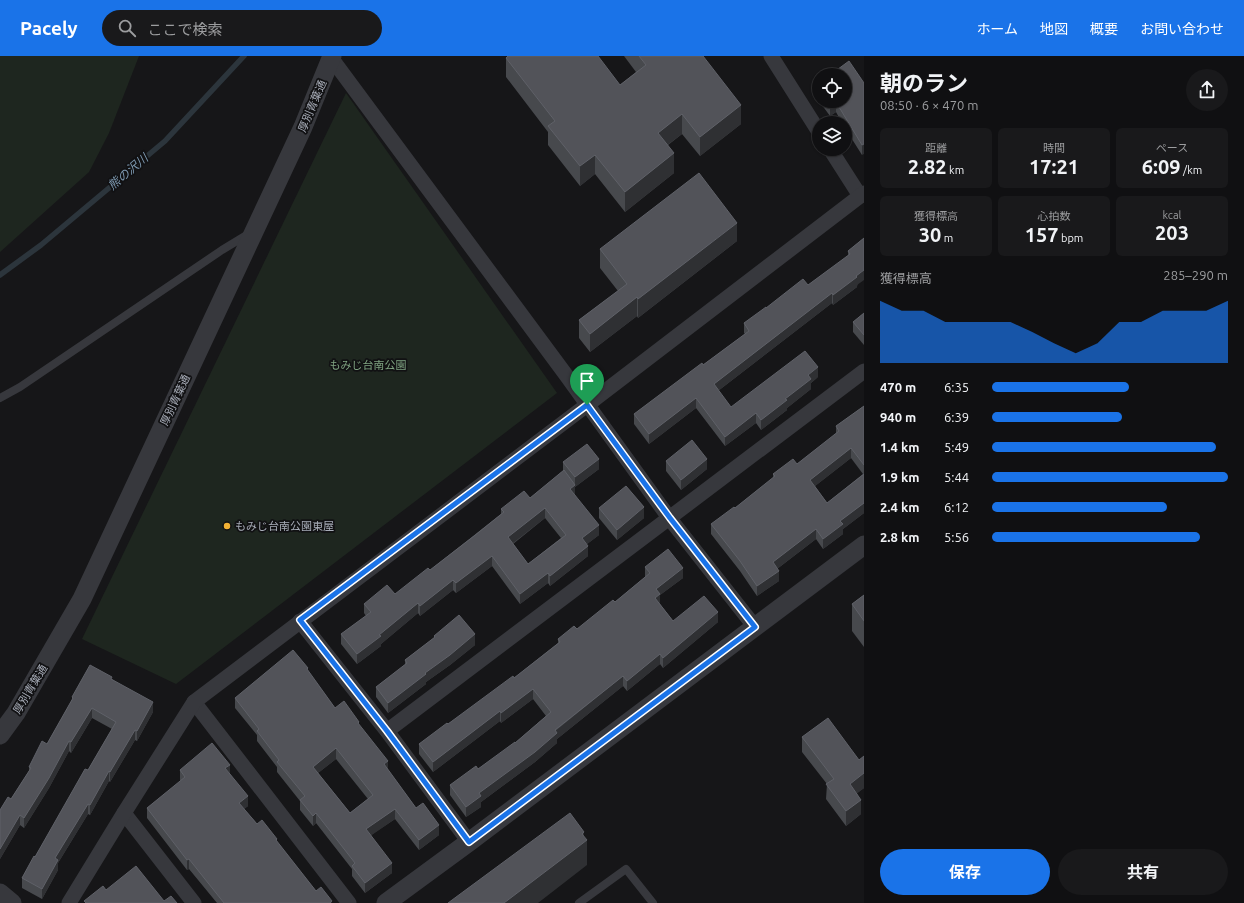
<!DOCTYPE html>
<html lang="ja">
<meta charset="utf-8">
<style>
body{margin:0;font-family:Ubuntu,"Noto Sans JP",sans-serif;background:#19191b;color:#f1f3f6;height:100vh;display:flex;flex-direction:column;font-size:15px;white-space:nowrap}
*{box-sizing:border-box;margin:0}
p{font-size:13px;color:#9c9d9f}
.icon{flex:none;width:22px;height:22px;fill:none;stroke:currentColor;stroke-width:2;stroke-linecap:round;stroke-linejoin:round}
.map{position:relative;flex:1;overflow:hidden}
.drawer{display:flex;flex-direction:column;background:#101012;width:380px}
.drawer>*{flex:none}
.fabs{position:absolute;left:812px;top:12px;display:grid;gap:8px}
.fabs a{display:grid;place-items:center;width:40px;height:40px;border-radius:50%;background:#101012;box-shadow:0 1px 3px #0004,0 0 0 1px #303032;font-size:20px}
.pin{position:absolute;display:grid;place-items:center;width:34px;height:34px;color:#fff;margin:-41px -17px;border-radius:50% 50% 50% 0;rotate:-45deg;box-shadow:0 0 4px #0007}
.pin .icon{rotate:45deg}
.round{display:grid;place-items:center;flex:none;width:42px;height:42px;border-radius:21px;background:#19191b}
.headline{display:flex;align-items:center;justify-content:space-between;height:68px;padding:0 16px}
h1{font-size:22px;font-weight:700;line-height:30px}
.figures{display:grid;grid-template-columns:repeat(3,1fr);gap:6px;height:68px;padding:4px 16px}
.figures div{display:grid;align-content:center;border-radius:6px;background:#19191b;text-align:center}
.figures b{font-size:20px;font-weight:700}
.figures small{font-size:11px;font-weight:400}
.figures p{font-size:11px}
.chart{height:112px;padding:8px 16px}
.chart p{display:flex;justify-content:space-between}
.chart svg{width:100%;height:72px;margin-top:4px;fill:#1a73e8;opacity:.7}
.primary-button{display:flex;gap:8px;margin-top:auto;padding:8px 16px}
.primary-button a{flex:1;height:46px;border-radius:24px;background:#1a73e8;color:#fff;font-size:16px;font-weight:700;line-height:46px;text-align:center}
.primary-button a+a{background:#19191b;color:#f1f3f6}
ul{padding:0 16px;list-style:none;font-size:13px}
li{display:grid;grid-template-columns:64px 48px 1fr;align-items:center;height:30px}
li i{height:10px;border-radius:5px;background:#1a73e8}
header{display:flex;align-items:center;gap:24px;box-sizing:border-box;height:56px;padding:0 20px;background:#1a73e8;color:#fff}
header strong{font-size:19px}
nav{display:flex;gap:22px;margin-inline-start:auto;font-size:14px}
.search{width:280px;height:36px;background:#19191b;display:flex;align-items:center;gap:10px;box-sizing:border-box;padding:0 14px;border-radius:22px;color:#9c9d9f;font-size:15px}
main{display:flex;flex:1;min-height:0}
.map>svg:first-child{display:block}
</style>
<header>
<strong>Pacely</strong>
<div class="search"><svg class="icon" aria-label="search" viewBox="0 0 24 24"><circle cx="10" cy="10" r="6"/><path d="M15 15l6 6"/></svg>ここで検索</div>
<nav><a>ホーム</a><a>地図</a><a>概要</a><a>お問い合わせ</a></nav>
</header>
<main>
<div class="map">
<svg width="864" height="847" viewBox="0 0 864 847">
<rect width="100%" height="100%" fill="#161618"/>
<g fill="#1e261f">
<path d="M0 0H139L109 77 89 116 0 196Z"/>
<path d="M346 37 557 337 176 628 82 583Z"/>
</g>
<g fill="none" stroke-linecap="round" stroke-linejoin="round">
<path stroke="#2c353c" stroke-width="5.5" d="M0 219 41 189 165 85 244 0"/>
<g stroke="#37383d" stroke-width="8">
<path d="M0 342 20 331 222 194 250 177"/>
<path d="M579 847 626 813 653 847"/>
</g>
<g stroke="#37383d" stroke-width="15">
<path d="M771 0 819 76"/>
<path d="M332 3 566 319 670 463 755 571"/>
<path d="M830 93 860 140"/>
<path d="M300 565 387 675 469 786"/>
<path d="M194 646 349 847"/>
<path d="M387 675 864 315"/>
<path d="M124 757 194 847"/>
<path d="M69 847 124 757 194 646 587 349 864 137"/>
</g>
<g stroke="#37383d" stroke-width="19">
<path d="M0 679 16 657 82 543 303 71 332 0"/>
<path d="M0 837 12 847"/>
<path d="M386 847 469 786 864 489"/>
</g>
</g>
<g fill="#47494d" fill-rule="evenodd">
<path d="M624 0H703L741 68 700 100 682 78 668 89 674 117 625 156 595 118 580 130 548 89V76L506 21V2L620 29 636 16Z"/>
<path d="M819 27V44L815 39V29Z"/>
<path d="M864 27 862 99 845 72V67H842L836 56 830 60 819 45H845Z"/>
<path d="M864 182 857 231 833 249 832 247 718 335 731 351 818 321 811 327V333L787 352V354L761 374 756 367 725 390 696 352 649 388 634 368V358L703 309 745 278 744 277V267L766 252 808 229 848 200V195Z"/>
<path d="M737 185 638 262 637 260 590 296 579 282V264L618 235 600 212V193Z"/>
<path d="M864 257V289L853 276V266Z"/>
<path d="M864 350V457L843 473V478L823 493 816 483 777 513 779 525 757 540 740 515 711 478V468L735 452 773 422V418L797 408 836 378V370ZM851 402 863 418 827 447 815 430Z"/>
<path d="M666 405 707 413 681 434 666 415Z"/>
<path d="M563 406 599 413 575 431V439L599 479 587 488 588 500 550 530 548 527 520 548 492 510 456 537 453 534 420 560 418 557 381 588V590L357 608 341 588V578L366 560 364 557V548L395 538 430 514 501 458V453L530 442 563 415ZM545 462 561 482 528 508 513 488Z"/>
<path d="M599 452 644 462 617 484 599 462Z"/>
<path d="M645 511 683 522 660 539V548L673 565 718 566 663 612 660 608 627 635 623 630 557 683V687L535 706 481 746V751L466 761 450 739V729L478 713 515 687 546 660 533 643 501 667 500 665 433 716 419 698V688L514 622 558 587V583L577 573 615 546 645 521Z"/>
<path d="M864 539V591L852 575V548Z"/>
<path d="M434 580 475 589 450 609 426 626V628L388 657 376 641V631L405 609V604L434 582Z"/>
<path d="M308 615 335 652 359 669 388 714 416 752 439 779 419 794 395 763 371 779 392 817 365 837 352 820V813L316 767 313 770 300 754V745L277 716V711L257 685V679L235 652V642ZM336 703 368 743 350 757 318 717Z"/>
<path d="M112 623 153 656 137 685 135 684 110 726 109 725 90 759 88 758 58 807V814L42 843 22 832V822L88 714 112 673 92 662 71 697 69 695 49 732 24 772 20 769 0 803V754L11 743 29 715V711L47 688 72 644V641Z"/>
<path d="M802 681 864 732 857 737 861 758 846 770 826 743 827 728 802 696Z"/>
<path d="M180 714 230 718 248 750 244 753 257 768 277 786 316 835 332 847H217L189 813 187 814 147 762V752L181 725 180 724Z"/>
</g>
<g fill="#2f3033">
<path d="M836 46V56L830 60V50Z"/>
<path d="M741 49V68L700 100V81Z"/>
<path d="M682 58V78L658 96V77Z"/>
<path d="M864 88V98L862 99V89Z"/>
<path d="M674 97V117L625 156V136Z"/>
<path d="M595 99V118L580 130V110Z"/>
<path d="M737 167V185L638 262V243Z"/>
<path d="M864 214V224L857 229V231L833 249V239Z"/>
<path d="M832 237V247L714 338V328Z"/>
<path d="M637 241V260L590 296V278Z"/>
<path d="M818 311V321L811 327V333L787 352V354L761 374V364L785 343 808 319Z"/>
<path d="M696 342V352L649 388V378Z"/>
<path d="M756 357V367L725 390V381Z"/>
<path d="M851 392V402L810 434V424Z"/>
<path d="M599 403V413L575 431V439L570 443V433L575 429V421Z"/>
<path d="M707 403V413L681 434V424Z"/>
<path d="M864 447V457L843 473V478L823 493V483L840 465Z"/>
<path d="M644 451V462L617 484V474Z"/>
<path d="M545 452V462L508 491V481Z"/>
<path d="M599 469V479L582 492V482Z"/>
<path d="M816 473V483L773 516V506Z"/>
<path d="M588 490V500L550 530V520Z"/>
<path d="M492 500V510L456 537V527Z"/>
<path d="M683 512V522L660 539V548L655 552 656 533Z"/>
<path d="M779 515V525L757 540V530Z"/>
<path d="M548 517V527L520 548V538Z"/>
<path d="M453 524V534L420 560V550Z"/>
<path d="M418 547V557L381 588V590L357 608V598L379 579Z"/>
<path d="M718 556V566L663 612V602Z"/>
<path d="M475 578V589L450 609 426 626V628L388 657V647L425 617Z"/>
<path d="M660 598V608L627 635V625Z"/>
<path d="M623 620V630L557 683V687L535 706 481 746V751L466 761V751L479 737Z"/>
<path d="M533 633V643L501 667V657Z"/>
<path d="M153 646V656L137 685V675Z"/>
<path d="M92 652V662L71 697V686Z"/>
<path d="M500 655V665L433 716V706Z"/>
<path d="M135 674V684L110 726V716Z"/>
<path d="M69 685V695L49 732 24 772V762Z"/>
<path d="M336 692V703L313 721V711Z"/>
<path d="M388 705V715L384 708Z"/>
<path d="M230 709V718L225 712Z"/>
<path d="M109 715V725L90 759V749Z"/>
<path d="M864 717V732L850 743V728Z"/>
<path d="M248 740V750L239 757V747Z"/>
<path d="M861 744V758L846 770V755Z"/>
<path d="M88 748V758L58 807V814L42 843V833L55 802Z"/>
<path d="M395 753V763L366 783V773Z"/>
<path d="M316 757V767L313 770V760Z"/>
<path d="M20 759V769L0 803V793Z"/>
<path d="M439 769V779L419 794V784Z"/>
<path d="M584 776V786L587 784V809L538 847H504Z"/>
<path d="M189 803V813L187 814V804Z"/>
<path d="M392 807V817L365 837V827Z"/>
</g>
<g fill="#525359" stroke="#5f6168" fill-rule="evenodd">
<path d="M508 0H598L620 29 646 9 639 0H703L741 49 700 81 682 58 658 77 674 97 625 136 595 99 580 110 548 70 555 65 506 2Z"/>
<path d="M849 5 864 27V88L862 89 836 46 830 50 827 45H845V19H830Z"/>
<path d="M819 27V34L815 29Z"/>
<path d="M699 117 737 167 638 243 637 241 590 278 579 264 627 228 600 193Z"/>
<path d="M864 182V214L856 220 857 221 833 239 832 237 714 328 731 351 805 295 818 311 808 319 811 323 785 343 787 344 761 364 756 357 725 381 696 342 649 378 634 358 702 307 703 309 749 275 744 267 766 251V252L803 223 808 229 850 198 848 195Z"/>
<path d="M864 257V279L853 266Z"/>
<path d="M864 350V409L851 392 810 424 827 447 864 418V447L840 465 843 468 823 483 816 473 773 506 779 515 757 530 740 505 711 468 734 451 735 452 775 420 773 418 793 403 797 408 839 375 836 370Z"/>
<path d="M692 384 707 403 681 424 666 405Z"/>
<path d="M587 388 599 403 575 421 563 406Z"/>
<path d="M564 414 575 429 570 433 599 469 582 482 588 490 550 520 548 517 520 538 492 500 456 527 453 524 420 550 418 547 379 579 381 580 357 598 341 578 371 556 364 548 387 529 395 538 428 512 430 514 474 480 504 456 501 453 524 435 530 442ZM545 452 566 479 528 508 508 481Z"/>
<path d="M626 430 644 451 617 474 599 452Z"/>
<path d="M668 493 683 512 656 533 660 538 655 542 673 565 704 540 718 556 663 602 660 598 627 625 623 620 555 674 557 677 535 696 479 737 481 740 466 751 450 729 476 710 478 713 515 686V687L551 656 533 633 501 657 500 655 433 706 419 688 447 667 448 668 513 620 514 622 560 586 558 583 574 570 577 573 613 544 615 546 650 517 645 511Z"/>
<path d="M864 539V565L852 548Z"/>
<path d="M459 559 475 578 450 599 425 617 426 618 388 647 376 631 407 607 405 604 435 581 434 580Z"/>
<path d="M293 594 308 612 307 613 335 652 344 645 359 666 358 667 388 705 384 708 416 752 423 747 439 769 419 784 395 753 366 773 392 807 365 827 352 810 355 807 316 757 313 760 300 744 305 740 277 706 279 704 257 675 259 673 235 642ZM336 692 373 739 350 757 313 711Z"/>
<path d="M90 609 112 621 111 623 153 646 137 675 135 674 110 716 109 715 90 749 88 748 55 802 58 804 42 833 22 822 34 800 35 801 85 713 88 714 116 666 92 652 71 686 69 685 49 722 24 762 20 759 0 793V754L8 741 11 743 31 712 29 711 42 685 47 688 73 642 72 641Z"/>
<path d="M828 662 859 704 864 700V717L850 728 861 744 846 755 826 728 834 723 802 681Z"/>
<path d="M212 687 230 709 225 712 248 740 239 747 257 768 262 764 277 783 276 784 316 835 321 831 332 845 330 847H224L189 803 187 804 147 752 185 721 180 714Z"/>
<path d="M570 757 584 776 582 778 587 784 504 847H448Z"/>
<path d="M136 810 164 845 171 840 177 847H86L84 845 103 830 106 834Z"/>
</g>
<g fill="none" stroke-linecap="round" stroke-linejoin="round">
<defs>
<path id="route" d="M587 349 670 462 755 571 469 786 387 675 300 564Z"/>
</defs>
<use href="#route" stroke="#fff" stroke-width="8"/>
<use href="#route" stroke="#1a73e8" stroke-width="5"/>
</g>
<circle fill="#f2b134" stroke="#111113" stroke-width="1.5" cx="227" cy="470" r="4"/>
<g text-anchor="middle" stroke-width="3.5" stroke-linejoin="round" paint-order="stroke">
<g font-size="11" fill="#a8adb8" stroke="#111113">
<text transform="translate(312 50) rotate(-67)" y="4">厚別青葉通</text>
<text transform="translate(175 344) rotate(-65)" y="4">厚別青葉通</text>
<text transform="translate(30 633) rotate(-59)" y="4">厚別青葉通</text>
</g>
<g font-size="11" fill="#7fa381" stroke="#111113">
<text x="368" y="313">もみじ台南公園</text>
</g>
<g font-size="11" fill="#a8adb8" stroke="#111113" text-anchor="start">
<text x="235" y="474">もみじ台南公園東屋</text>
</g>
<g font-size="12" font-style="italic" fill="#7f9bb3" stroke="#111113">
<text transform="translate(128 116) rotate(-40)" y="4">熊の沢川</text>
</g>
</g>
</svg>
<div class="fabs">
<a><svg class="icon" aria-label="locate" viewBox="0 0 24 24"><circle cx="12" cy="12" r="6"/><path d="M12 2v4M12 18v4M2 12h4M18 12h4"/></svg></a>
<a><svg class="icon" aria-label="layers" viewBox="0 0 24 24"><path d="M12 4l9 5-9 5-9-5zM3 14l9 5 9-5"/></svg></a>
</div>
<div class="pin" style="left:587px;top:349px;background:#1e9e55"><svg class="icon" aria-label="arrive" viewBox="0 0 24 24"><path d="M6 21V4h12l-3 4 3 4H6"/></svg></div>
</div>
<section class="drawer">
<div class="headline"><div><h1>朝のラン</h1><p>08:50 · 6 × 470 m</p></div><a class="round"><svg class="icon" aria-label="share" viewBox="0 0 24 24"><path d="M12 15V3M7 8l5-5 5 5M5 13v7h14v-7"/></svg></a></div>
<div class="figures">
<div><p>距離</p><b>2.82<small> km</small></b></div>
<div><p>時間</p><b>17:21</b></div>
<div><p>ペース</p><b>6:09<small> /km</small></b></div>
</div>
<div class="figures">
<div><p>獲得標高</p><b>30<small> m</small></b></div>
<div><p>心拍数</p><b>157<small> bpm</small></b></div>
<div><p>kcal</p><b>203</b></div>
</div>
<div class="chart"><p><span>獲得標高</span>285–290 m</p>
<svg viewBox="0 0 160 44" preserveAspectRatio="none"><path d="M0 44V6L10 12L20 12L30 19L40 19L50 19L60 19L70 25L80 32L90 38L100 32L110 19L120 19L130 12L140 12L150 12L160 6V44z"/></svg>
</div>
<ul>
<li><b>470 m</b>6:35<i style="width:58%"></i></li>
<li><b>940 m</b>6:39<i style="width:55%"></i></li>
<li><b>1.4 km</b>5:49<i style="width:95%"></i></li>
<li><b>1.9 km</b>5:44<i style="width:100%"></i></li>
<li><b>2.4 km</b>6:12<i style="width:74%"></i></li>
<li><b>2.8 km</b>5:56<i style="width:88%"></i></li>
</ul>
<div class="primary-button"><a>保存</a><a>共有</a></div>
</section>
</main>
